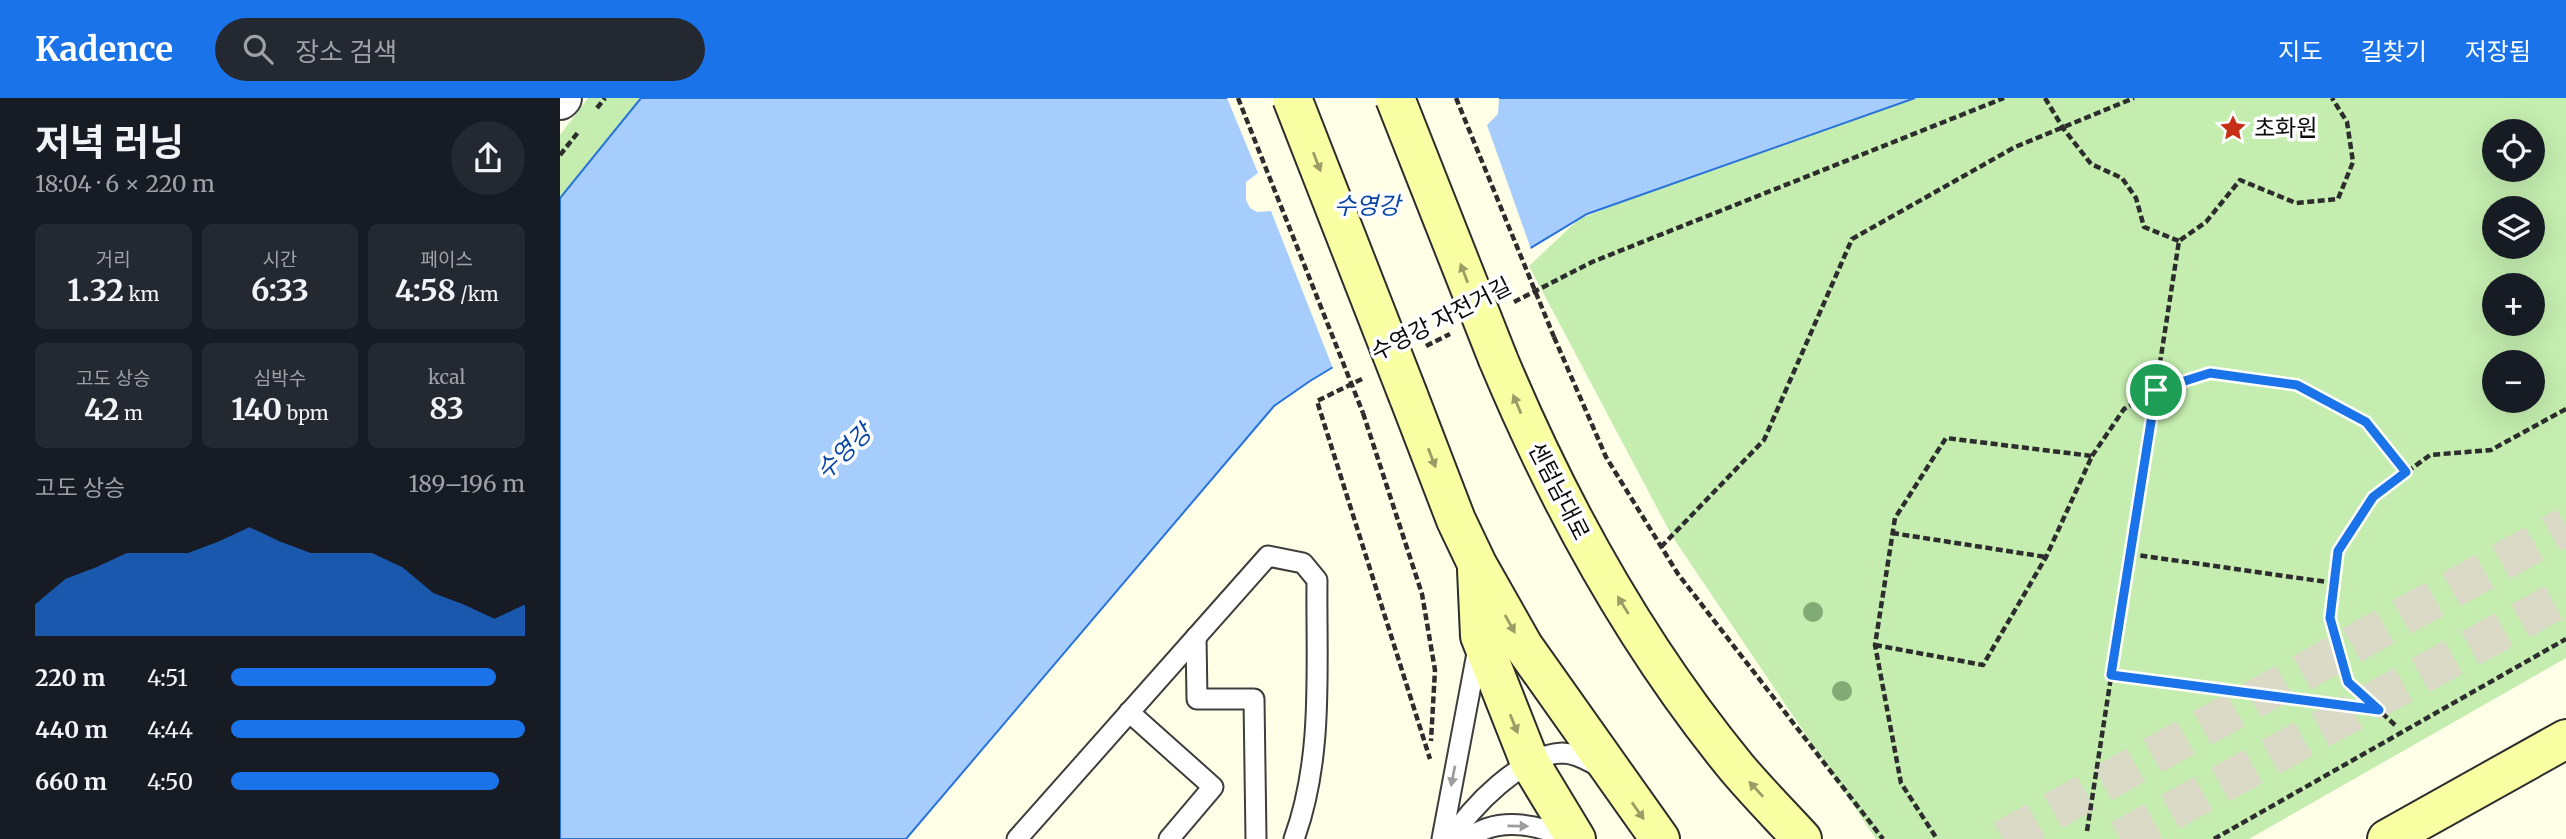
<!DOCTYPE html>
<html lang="ko">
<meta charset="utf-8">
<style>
body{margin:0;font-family:Merriweather,"Noto Sans KR",serif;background:#242831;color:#f1f3f6;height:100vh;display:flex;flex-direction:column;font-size:26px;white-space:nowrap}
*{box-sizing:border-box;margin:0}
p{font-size:23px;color:#9ea1a6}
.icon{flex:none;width:38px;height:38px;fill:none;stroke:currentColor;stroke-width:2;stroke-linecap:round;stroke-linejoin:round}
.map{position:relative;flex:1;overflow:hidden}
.sheet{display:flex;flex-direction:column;background:#171b24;width:560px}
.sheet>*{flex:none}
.fabs{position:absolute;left:1922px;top:21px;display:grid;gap:14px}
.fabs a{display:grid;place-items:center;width:63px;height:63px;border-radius:50%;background:#171b24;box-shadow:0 7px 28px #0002;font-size:35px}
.pin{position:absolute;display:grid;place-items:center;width:60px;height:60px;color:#fff;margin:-30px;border:4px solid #fff;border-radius:50%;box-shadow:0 2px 7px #0007}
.round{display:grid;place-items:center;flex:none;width:74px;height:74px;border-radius:37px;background:#242831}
.summary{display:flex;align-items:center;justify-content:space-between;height:119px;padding:0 35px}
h1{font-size:38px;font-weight:700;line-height:52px}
.stats{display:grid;grid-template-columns:repeat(3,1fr);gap:10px;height:119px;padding:7px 35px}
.stats div{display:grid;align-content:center;border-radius:10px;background:#242831;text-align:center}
.stats b{font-size:30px;font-weight:700}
.stats small{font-size:19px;font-weight:400}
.stats p{font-size:19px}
.chart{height:196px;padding:14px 35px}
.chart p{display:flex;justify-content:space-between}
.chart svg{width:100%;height:126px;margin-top:7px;fill:#1a73e8;opacity:.7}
ul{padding:0 35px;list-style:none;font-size:23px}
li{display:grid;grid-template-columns:112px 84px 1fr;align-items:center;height:52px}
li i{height:18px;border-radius:9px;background:#1a73e8}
header{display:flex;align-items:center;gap:42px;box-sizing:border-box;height:98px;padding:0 35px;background:#1a73e8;color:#fff}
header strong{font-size:33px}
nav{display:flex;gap:38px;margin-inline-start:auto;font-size:24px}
.search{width:490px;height:63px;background:#242831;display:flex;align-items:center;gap:18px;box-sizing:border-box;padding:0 24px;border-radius:38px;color:#9ea1a6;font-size:26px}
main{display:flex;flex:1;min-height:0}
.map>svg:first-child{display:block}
</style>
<header>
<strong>Kadence</strong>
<div class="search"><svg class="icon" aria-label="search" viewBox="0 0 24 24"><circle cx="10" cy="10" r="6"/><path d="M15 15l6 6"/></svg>장소 검색</div>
<nav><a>지도</a><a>길찾기</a><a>저장됨</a></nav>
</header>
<main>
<section class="sheet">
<div class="summary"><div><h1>저녁 러닝</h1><p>18:04 · 6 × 220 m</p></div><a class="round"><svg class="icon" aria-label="share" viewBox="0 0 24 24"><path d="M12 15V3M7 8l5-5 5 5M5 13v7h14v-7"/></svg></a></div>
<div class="stats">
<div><p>거리</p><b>1.32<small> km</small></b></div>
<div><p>시간</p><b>6:33</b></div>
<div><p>페이스</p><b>4:58<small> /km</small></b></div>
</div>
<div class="stats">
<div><p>고도 상승</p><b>42<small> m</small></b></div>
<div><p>심박수</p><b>140<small> bpm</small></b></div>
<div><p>kcal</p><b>83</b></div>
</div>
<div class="chart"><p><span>고도 상승</span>189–196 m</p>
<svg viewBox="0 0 160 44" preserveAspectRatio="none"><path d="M0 44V33L10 24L20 20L30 15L40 15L50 15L60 11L70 6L80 11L90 15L100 15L110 15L120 20L130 29L140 33L150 38L160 33V44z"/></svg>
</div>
<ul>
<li><b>220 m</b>4:51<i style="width:90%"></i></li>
<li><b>440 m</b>4:44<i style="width:100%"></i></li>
<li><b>660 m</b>4:50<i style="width:91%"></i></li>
</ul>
</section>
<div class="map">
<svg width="2006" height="741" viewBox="0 0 2006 741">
<rect width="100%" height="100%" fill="#ffffe8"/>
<g fill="#c4edaf" fill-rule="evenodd">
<path d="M28 0H130L0 167V37Z"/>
<path d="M1332 0H2006V560L1689 741H1316L1112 438 969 168 1019 121ZM1934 33H1972V72H1934ZM1934 110H1972V149H1934ZM1934 187H1972V226H1934ZM1934 264H1972V303H1934Z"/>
</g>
<path fill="#a7cdfc" stroke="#2873da" stroke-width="2" d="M81 0H1355L1027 116 750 283 714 308 346 741H0V100Z"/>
<path fill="#ffffe8" d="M667 0H939L938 16 927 27 972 154 774 273 711 113 697 114 690 110 686 102V84L698 75Z"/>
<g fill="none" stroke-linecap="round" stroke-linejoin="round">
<g stroke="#dadac7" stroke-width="38" stroke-dasharray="38 19" stroke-linecap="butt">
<path d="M1443 741 2006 428"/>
<path d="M1560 741 2006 498"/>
</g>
<defs>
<g id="service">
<path d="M636 539 637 601H694L696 741"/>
<path d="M569 614 653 689 609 741"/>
<path d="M457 741 708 458 743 465 757 482C756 569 764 659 734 741"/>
<path d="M882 741 918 550"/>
<path d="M892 741C908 710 964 656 1002 655 1015 655 1032 664 1042 671"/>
<path d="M908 741C936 718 979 726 1008 741"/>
</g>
<path id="tertiary" d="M0 2 2 0"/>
<g id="secondary">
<path d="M938 261C999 407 1076 547 1177 670 1198 695 1221 718 1242 741"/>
<path d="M848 297 896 422 917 466 964 549 1100 741"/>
<path d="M917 472 920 538 970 665 1016 741"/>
<path d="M1827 741 2006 641"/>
</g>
</defs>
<use href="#service" stroke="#3e3e3e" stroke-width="23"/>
<use href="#tertiary" stroke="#3e3e3e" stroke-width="42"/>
<use href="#secondary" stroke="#2d2d2d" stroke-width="42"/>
<g stroke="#2d2d2d" stroke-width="4.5" stroke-dasharray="7 3.5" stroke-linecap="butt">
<path d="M1485 0 1503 30 1531 66 1562 80 1576 100 1584 129 1619 143"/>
<path d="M37 10 45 0"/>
<path d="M0 57 19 33"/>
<path d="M954 204 1032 164 1444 0"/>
<path d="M994 239 1046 359 1118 476 1323 741"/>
<path d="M866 248 890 236"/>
<path d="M802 281 757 303 870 661"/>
<path d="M803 315 862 496 875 572 871 643"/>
<path d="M1532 358 1564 311 1596 292 1650 275 1736 287 1806 324 1846 374"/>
<path d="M1332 435 1486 459"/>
<path d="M1101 449 1204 342 1292 141 1455 49 1574 0"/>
<path d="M1570 456 1774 485"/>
<path d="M1315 547 1423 567 1486 459 1532 358 1386 340 1335 420 1315 547 1341 685 1377 741"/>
<path d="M1551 577 1818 612"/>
<path d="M1835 627 1788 584 1770 520 1778 453 1813 399 1870 357 1931 352 2006 311"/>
<path d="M1527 733 1619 143 1646 124 1680 82 1736 105 1778 101 1793 64 1787 24 1772 0"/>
<path d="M1654 741 2006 541"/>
</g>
<use href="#service" stroke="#fff" stroke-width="19"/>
<use href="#tertiary" stroke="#fff" stroke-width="38"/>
<use href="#secondary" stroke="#f9ffa3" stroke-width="38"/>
<defs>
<g id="secondary-bridge">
<path d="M732 0 848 297"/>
<path d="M835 0 938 261"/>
</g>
</defs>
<use href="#secondary-bridge" stroke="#2d2d2d" stroke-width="42" stroke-linecap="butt"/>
<g stroke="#2d2d2d" stroke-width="4.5" stroke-dasharray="7 3.5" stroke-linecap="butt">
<path d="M678 0 803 315"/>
<path d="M896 0 994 239"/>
</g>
<use href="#secondary-bridge" stroke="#f9ffa3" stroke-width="38"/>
</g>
<g fill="#80ab74">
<circle cx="1253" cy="514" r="10"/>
<circle cx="1282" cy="593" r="10"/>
</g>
<defs><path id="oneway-solid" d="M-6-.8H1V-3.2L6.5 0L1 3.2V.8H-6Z" transform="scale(1.75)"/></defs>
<g fill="#9a9d66">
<use href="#oneway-solid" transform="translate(757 64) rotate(69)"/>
<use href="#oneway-solid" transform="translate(904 175) rotate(-111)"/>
<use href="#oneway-solid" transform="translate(957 306) rotate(-113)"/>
<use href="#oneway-solid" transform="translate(872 360) rotate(69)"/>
<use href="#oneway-solid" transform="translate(1063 507) rotate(-122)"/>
<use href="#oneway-solid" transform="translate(950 526) rotate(61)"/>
<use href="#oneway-solid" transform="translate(954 626) rotate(68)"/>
<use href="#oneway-solid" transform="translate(1196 691) rotate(-133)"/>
<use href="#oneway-solid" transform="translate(1078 713) rotate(55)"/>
</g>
<g fill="#9d9d9d">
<use href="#oneway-solid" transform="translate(893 678) rotate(101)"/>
<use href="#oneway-solid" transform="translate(958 728) rotate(1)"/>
</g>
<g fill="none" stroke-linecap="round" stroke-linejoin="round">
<defs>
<path id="route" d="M1650 275 1737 287 1806 324 1846 374 1813 399 1778 453 1770 520 1788 584 1819 612 1551 577 1596 292Z"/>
</defs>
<use href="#route" stroke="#fff" stroke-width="14"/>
<use href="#route" stroke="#1a73e8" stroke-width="9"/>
</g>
<defs>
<symbol id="sight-bare" viewBox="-9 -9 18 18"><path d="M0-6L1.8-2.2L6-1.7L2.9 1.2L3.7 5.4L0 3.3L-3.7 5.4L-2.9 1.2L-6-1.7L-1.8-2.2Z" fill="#c72e17" stroke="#fff" stroke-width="2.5" paint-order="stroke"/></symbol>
</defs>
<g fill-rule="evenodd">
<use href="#sight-bare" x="1654" y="11" width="38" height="38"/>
</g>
<g text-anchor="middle" stroke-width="7" stroke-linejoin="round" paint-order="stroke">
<g font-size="23" fill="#0b0b0b" stroke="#fff" text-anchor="start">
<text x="1694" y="38">초화원</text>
</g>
<g font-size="23" fill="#0b0b0b" stroke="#fff">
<text transform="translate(881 221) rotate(-27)" y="8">수영강 자전거길</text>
<text transform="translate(999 393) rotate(63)" y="8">센텀남대로</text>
</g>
<g font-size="24" font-style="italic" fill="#0a46a7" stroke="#fff">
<text x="807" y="116">수영강</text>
<text transform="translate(284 354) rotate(-44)" y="8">수영강</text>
</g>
</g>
</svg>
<div class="fabs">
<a><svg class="icon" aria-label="locate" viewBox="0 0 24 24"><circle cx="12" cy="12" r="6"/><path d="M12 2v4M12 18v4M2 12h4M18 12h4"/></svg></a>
<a><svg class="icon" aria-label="layers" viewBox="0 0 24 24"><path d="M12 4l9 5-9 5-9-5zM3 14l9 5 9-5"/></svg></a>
<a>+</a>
<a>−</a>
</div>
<div class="pin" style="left:1596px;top:292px;background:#1e9e55"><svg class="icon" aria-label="arrive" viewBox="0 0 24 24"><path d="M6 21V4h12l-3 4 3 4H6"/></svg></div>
</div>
</main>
